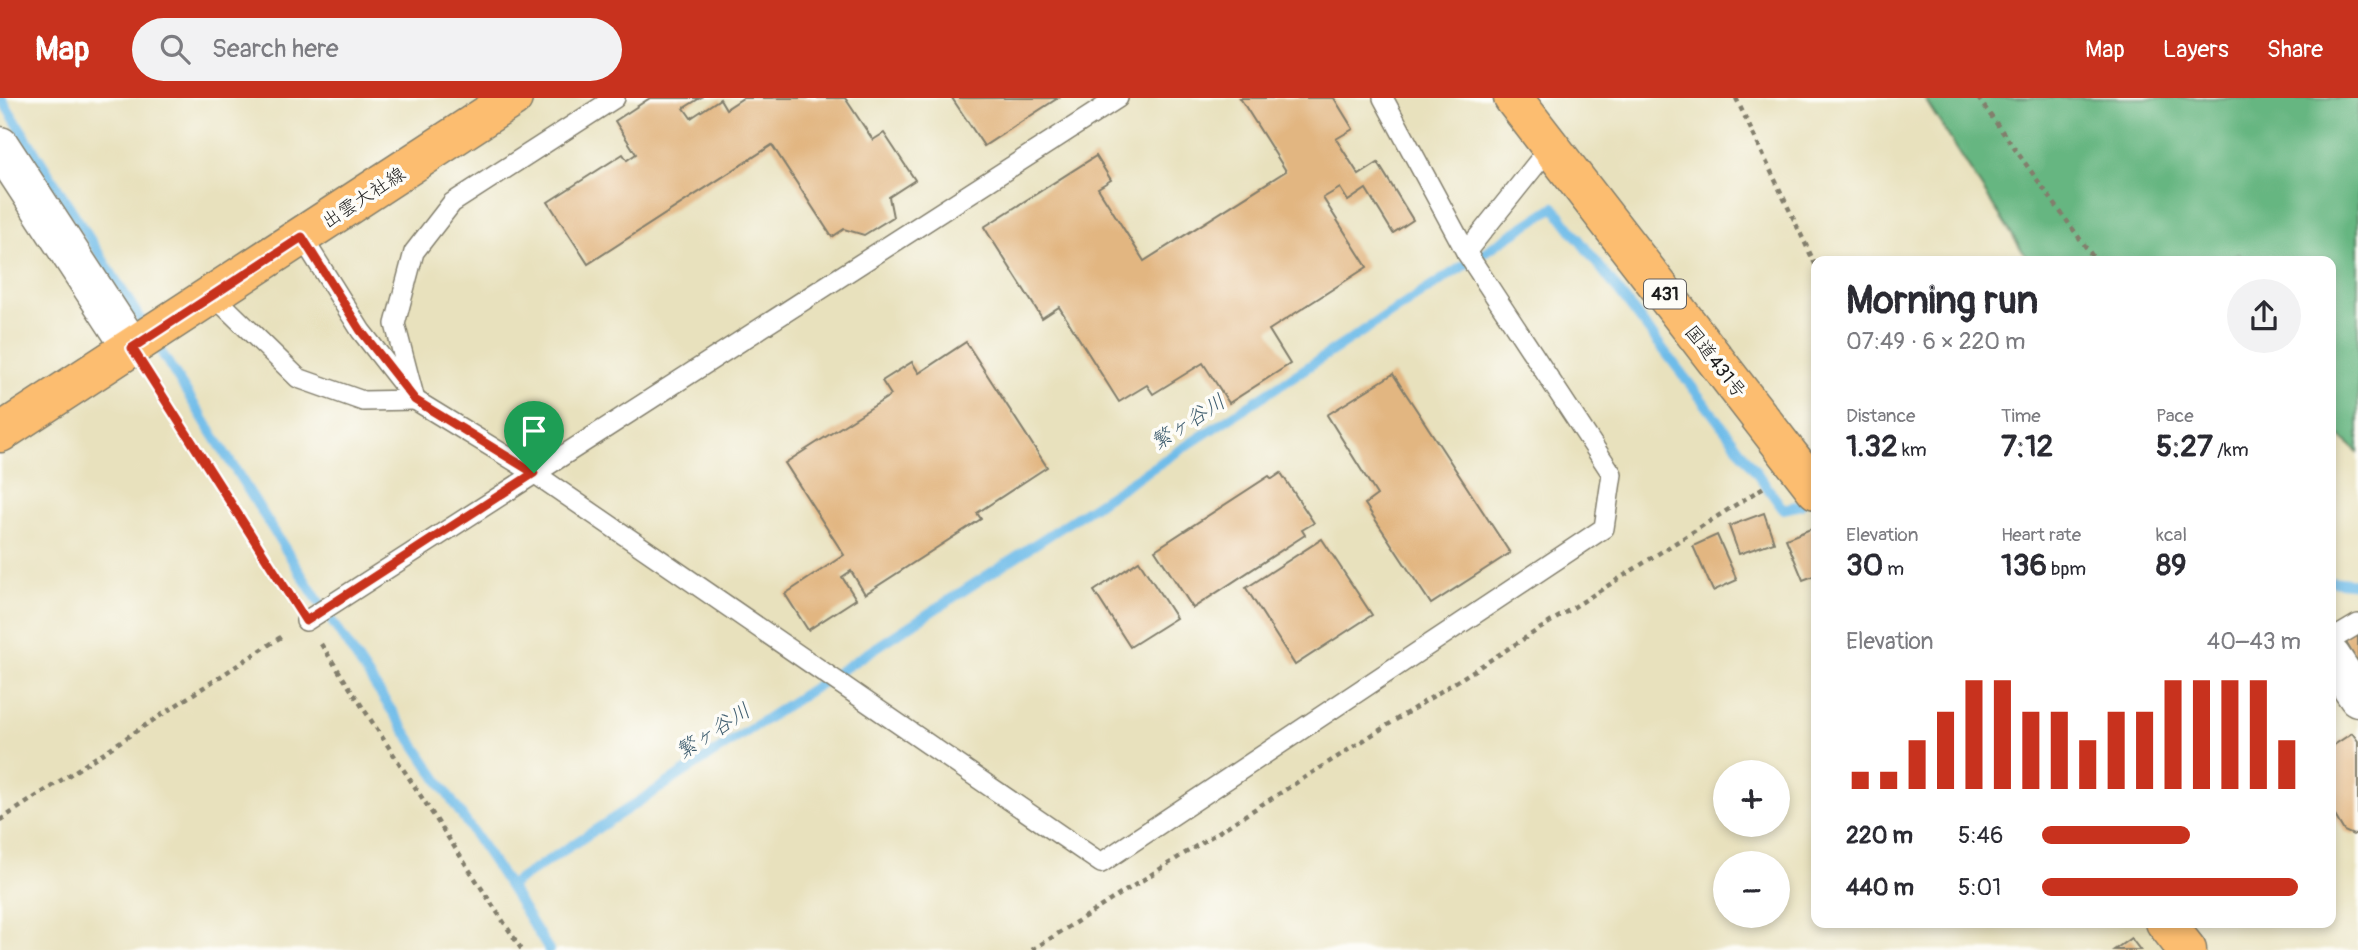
<!DOCTYPE html>
<meta charset="utf-8">
<style>
body{margin:0;font-family:Pangolin,"Klee One",sans-serif;background:#f2f2f3;color:#2b2b33;height:100vh;display:flex;flex-direction:column;font-size:26px;white-space:nowrap}
*{box-sizing:border-box;margin:0}
p{font-size:23px;color:#7c7c81}
.icon{flex:none;width:38px;height:38px;fill:none;stroke:currentColor;stroke-width:2;stroke-linecap:round;stroke-linejoin:round}
.map{position:relative;flex:1;overflow:hidden}
.panel{position:absolute;left:1811px;top:158px;width:525px;height:672px;display:flex;flex-direction:column;background:#fff;border-radius:14px;box-shadow:0 4px 10px #0003}
.panel>*{flex:none}
.buttons{position:absolute;left:1713px;top:662px;display:grid;gap:14px}
.buttons a{display:grid;place-items:center;width:77px;height:77px;border-radius:50%;background:#fff;box-shadow:0 4px 10px #0003;font-size:35px}
.pin{position:absolute;display:grid;place-items:center;width:60px;height:60px;color:#fff;margin:-72px -30px;border-radius:50% 50% 50% 0;rotate:-45deg;box-shadow:0 0 7px #0007}
.pin .icon{rotate:45deg}
.round{display:grid;place-items:center;flex:none;width:74px;height:74px;border-radius:37px;background:#f2f2f3}
.summary{display:flex;align-items:center;justify-content:space-between;height:119px;padding:0 35px}
h1{font-size:38px;font-weight:700;line-height:52px}
.stats{display:grid;grid-template-columns:repeat(3,1fr);gap:10px;height:119px;padding:7px 35px}
.stats div{display:grid;align-content:center}
.stats b{font-size:30px;font-weight:700}
.stats small{font-size:19px;font-weight:400}
.stats p{font-size:19px}
.chart{height:196px;padding:14px 35px}
.chart p{display:flex;justify-content:space-between}
.chart svg{width:100%;height:126px;margin-top:7px;stroke:#c8321e;stroke-width:6}
ul{padding:0 35px;list-style:none;font-size:23px}
li{display:grid;grid-template-columns:112px 84px 1fr;align-items:center;height:52px}
li i{height:18px;border-radius:9px;background:#c8321e}
header{display:flex;align-items:center;gap:42px;box-sizing:border-box;height:98px;padding:0 35px;background:#c8321e;color:#fff}
header strong{font-size:33px}
nav{display:flex;gap:38px;margin-inline-start:auto;font-size:24px}
.search{width:490px;height:63px;background:#f2f2f3;display:flex;align-items:center;gap:18px;box-sizing:border-box;padding:0 24px;border-radius:38px;color:#7c7c81;font-size:26px}
.map>svg:first-child{display:block}
</style>
<header>
<strong>Map</strong>
<div class="search"><svg class="icon" aria-label="search" viewBox="0 0 24 24"><circle cx="10" cy="10" r="6"/><path d="M15 15l6 6"/></svg>Search here</div>
<nav><a>Map</a><a>Layers</a><a>Share</a></nav>
</header>
<div class="map">
<svg width="2358" height="852" viewBox="0 0 2358 852">
<rect width="100%" height="100%" fill="#fdfcf7"/>
<filter id="ink" filterUnits="userSpaceOnUse"><feTurbulence type="fractalNoise" baseFrequency=".0143" numOctaves="2"/><feDisplacementMap in="SourceGraphic" scale="14" xChannelSelector="R" yChannelSelector="G"/><feConvolveMatrix kernelMatrix="1 2 1 2 8 2 1 2 1" color-interpolation-filters="sRGB"/></filter>
<filter id="wash" filterUnits="userSpaceOnUse"><feTurbulence type="fractalNoise" baseFrequency=".00686" numOctaves="4" result="noise"/><feDisplacementMap in="SourceGraphic" scale="28" xChannelSelector="R" yChannelSelector="G"/><feGaussianBlur stdDeviation="1.57" result="paint"/><feColorMatrix in="noise" values="0 0 0 0 0 0 0 0 0 0 0 0 0 0 0 0 0 1.4 0 .05"/><feComposite in="paint" operator="in"/></filter>
<g filter="url(#wash)">
<rect width="100%" height="100%" fill="#e8e1bd"/>
<path fill="#66b681" stroke="#41694e" stroke-width="2" d="M1924 0H2358V354L2333 332 2331 327V163H2245L2239 156 2226 163H2029Z"/>
<g fill="none" stroke-linecap="round" stroke-linejoin="round">
<g stroke="#6ebce9" stroke-width="10">
<path d="M1 0 313 495 509 788 549 852"/>
<path d="M2331 483 2358 486"/>
<path d="M509 788 1554 109 1732 341 1783 411 1801 407"/>
</g>
</g>
<g id="blocks">
<g fill="#e2b681">
<path d="M650 0H700L684 10 691 20 720 1 726 11 743 0H845L873 42 884 35 915 82 889 99 893 119 864 137 844 131 832 139 772 47 588 166 548 104 623 56 627 62 636 56 615 23Z"/>
<path d="M952 0H1058L984 48Z"/>
<path d="M1240 0H1334L1353 31 1336 41 1359 77 1378 65 1413 122 1393 135 1366 91 1348 103 1340 90 1323 100 1367 169 1269 232 1290 266 1229 305 1203 265 1153 296 1147 287 1119 304 1059 209 1042 220 984 129 1096 58 1111 82 1098 90 1144 163 1286 73Z"/>
<path d="M966 244 1047 369 977 415 981 421 865 496 851 473 842 479 856 501 808 532 785 496 844 457 785 365 891 297 882 283 912 264 919 275Z"/>
<path d="M1393 276 1510 455 1431 506 1365 406 1377 397 1327 317Z"/>
<path d="M1281 375 1314 425 1302 432 1305 437 1193 510 1155 452 1269 378 1272 381Z"/>
<path d="M1764 415 1774 444 1739 456 1729 428Z"/>
<path d="M1813 430 1816 439V477L1803 482 1786 441Z"/>
<path d="M1717 437 1737 482 1713 493 1693 448Z"/>
<path d="M1322 441 1372 517 1295 567 1246 490Z"/>
<path d="M1139 463 1176 520 1130 549 1094 493Z"/>
<path d="M2358 521V565L2339 532Z"/>
<path d="M2352 635 2358 643V734L2353 737 2344 733 2331 711V649Z"/>
<path d="M2131 840 2140 852H2114Z"/>
</g>
</g>
</g>
<g filter="url(#ink)">
<use href="#blocks" fill-opacity="0" stroke="#827e6c" stroke-width="2"/>
<g fill="none" stroke-linecap="round" stroke-linejoin="round">
<defs>
<g id="lane">
<path d="M302 139 361 233 415 302 534 375 1101 765 1604 430 1612 376 1466 154 1383 0"/>
<path d="M1466 154 1550 49"/>
<path d="M213 197 298 280 363 303 415 302 395 226 414 154 452 105 615 0"/>
<path d="M306 523 1118 0"/>
<path d="M2331 542 2358 526"/>
</g>
<g id="street">
<path d="M0 48 132 250"/>
<path d="M2331 559 2358 599"/>
</g>
<path id="primary" d="M0 335 513 0"/>
<g id="highway">
<path d="M1513 0 1816 392"/>
<path d="M2165 824 2187 852"/>
</g>
</defs>
<use href="#lane" stroke="#827e6c" stroke-width="22"/>
<use href="#street" stroke="#827e6c" stroke-width="41"/>
<use href="#primary" stroke="#827e6c" stroke-width="41"/>
<use href="#highway" stroke="#827e6c" stroke-width="41"/>
<g stroke="#827e6c" stroke-width="4.5" stroke-dasharray="5 5" stroke-linecap="butt">
<path d="M1736 0 1816 168"/>
<path d="M1978 0 2096 163"/>
<path d="M151 280 291 500"/>
<path d="M321 546 522 852"/>
<path d="M0 722 284 537"/>
<path d="M1032 852 1767 387"/>
</g>
<use href="#lane" stroke="#fff" stroke-width="19"/>
<use href="#street" stroke="#fff" stroke-width="38"/>
<use href="#primary" stroke="#fcbd6f" stroke-width="38"/>
<use href="#highway" stroke="#fcbd6f" stroke-width="38"/>
</g>
</g>
<g fill="none" stroke-linecap="round" stroke-linejoin="round" filter="url(#ink)">
<defs>
<path id="route" d="M302 139 361 233 415 302 534 375 306 523 132 250Z"/>
</defs>
<use href="#route" stroke="#fff" stroke-width="14"/>
<use href="#route" stroke="#c8321e" stroke-width="9"/>
</g>
<g text-anchor="middle" stroke-width="7" stroke-linejoin="round" paint-order="stroke">
<rect fill="#fdfcf7" stroke="#605f5e" stroke-width="2" x="1644" y="181.5" width="42" height="29" rx="5"/>
<g font-size="18" font-weight="bold" fill="#1c1c1c">
<text x="1665" y="202">431</text>
</g>
<g font-size="19" fill="#1c1c1c" stroke="#fdfcf7">
<text transform="translate(363 99) rotate(-33)" y="7">出雲大社線</text>
<text transform="translate(1716 263) rotate(52)" y="7">国道431号</text>
</g>
<g font-size="21" font-style="italic" fill="#3d5c6e" stroke="#fdfcf7">
<text transform="translate(1188 324) rotate(-33)" y="7">繁ヶ谷川</text>
<text transform="translate(713 633) rotate(-33)" y="7">繁ヶ谷川</text>
</g>
</g>
</svg>
<div class="buttons">
<a>+</a>
<a>−</a>
</div>
<div class="pin" style="left:534px;top:375px;background:#1e9e55"><svg class="icon" aria-label="arrive" viewBox="0 0 24 24"><path d="M6 21V4h12l-3 4 3 4H6"/></svg></div>
<section class="panel">
<div class="summary"><div><h1>Morning run</h1><p>07:49 · 6 × 220 m</p></div><a class="round"><svg class="icon" aria-label="share" viewBox="0 0 24 24"><path d="M12 15V3M7 8l5-5 5 5M5 13v7h14v-7"/></svg></a></div>
<div class="stats">
<div><p>Distance</p><b>1.32<small> km</small></b></div>
<div><p>Time</p><b>7:12</b></div>
<div><p>Pace</p><b>5:27<small> /km</small></b></div>
</div>
<div class="stats">
<div><p>Elevation</p><b>30<small> m</small></b></div>
<div><p>Heart rate</p><b>136<small> bpm</small></b></div>
<div><p>kcal</p><b>89</b></div>
</div>
<div class="chart"><p><span>Elevation</span>40–43 m</p>
<svg viewBox="0 0 160 44" preserveAspectRatio="none"><path d="M5 44V38M15 44V38M25 44V27M35 44V17M45 44V6M55 44V6M65 44V17M75 44V17M85 44V27M95 44V17M105 44V17M115 44V6M125 44V6M135 44V6M145 44V6M155 44V27"/></svg>
</div>
<ul>
<li><b>220 m</b>5:46<i style="width:57%"></i></li>
<li><b>440 m</b>5:01<i style="width:99%"></i></li>
</ul>
</section>
</div>
